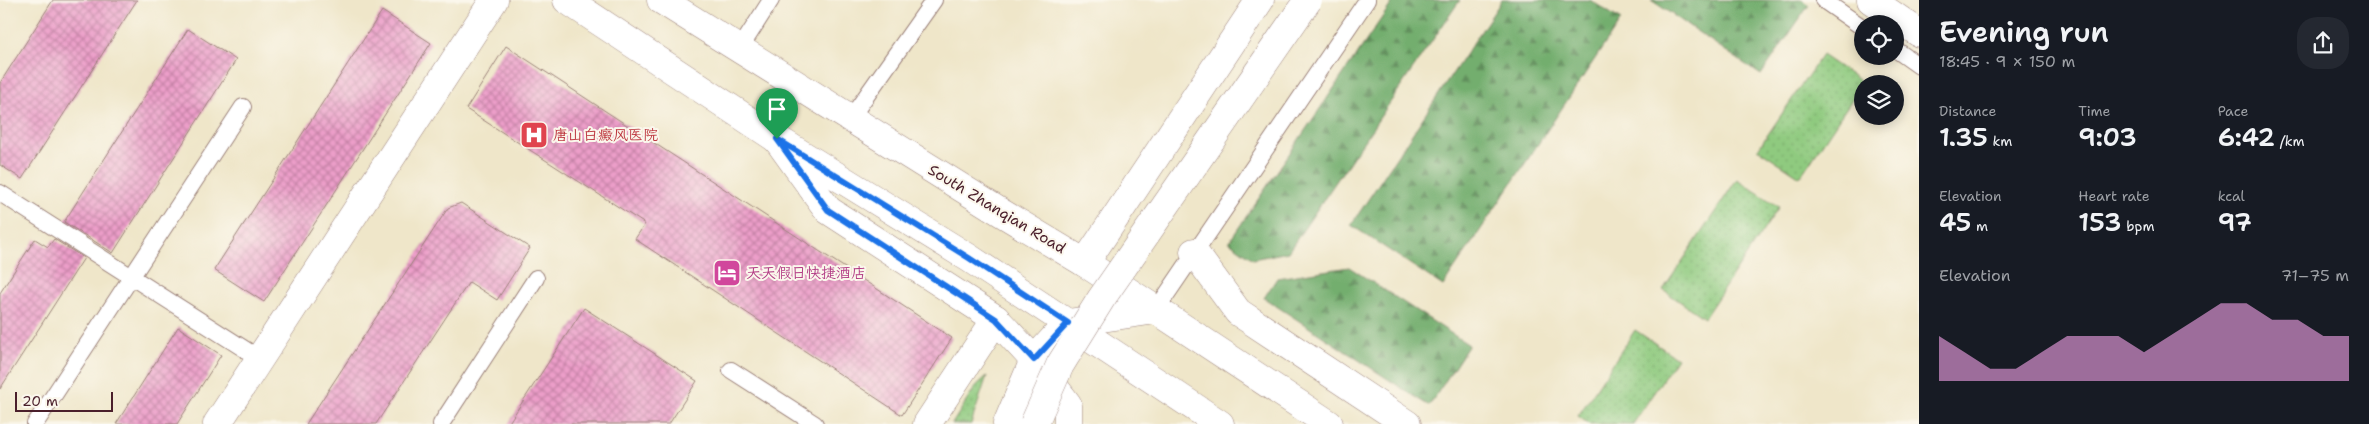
<!DOCTYPE html>
<meta charset="utf-8">
<style>
body{margin:0;font-family:"Shantell Sans","LXGW WenKai TC",sans-serif;background:#242831;color:#f1f3f6;height:100vh;display:flex;flex-direction:column;font-size:19px;white-space:nowrap}
*{box-sizing:border-box;margin:0}
p{font-size:16px;color:#9ea1a6}
.icon{flex:none;width:28px;height:28px;fill:none;stroke:currentColor;stroke-width:2;stroke-linecap:round;stroke-linejoin:round}
.map{position:relative;flex:1;overflow:hidden}
.sheet{display:flex;flex-direction:column;background:#171b24;width:450px}
.sheet>*{flex:none}
.controls{position:absolute;left:1854px;top:15px;display:grid;gap:10px}
.controls a{display:grid;place-items:center;width:50px;height:50px;border-radius:50%;background:#171b24;box-shadow:0 2px 12px #0003;font-size:25px}
.scale{position:absolute;left:15px;bottom:12px;width:98px;box-sizing:border-box;padding-left:5px;border:2px solid #4a1f2b;border-top:0;font-size:14px;line-height:18px;white-space:nowrap;color:#4a1f2b;-webkit-text-stroke:4px #fbf7ec;paint-order:stroke}
.pin{position:absolute;display:grid;place-items:center;width:42px;height:42px;color:#fff;margin:-51px -21px;border-radius:50% 50% 50% 0;rotate:-45deg;box-shadow:0 0 5px #0007}
.pin .icon{rotate:45deg}
.round{display:grid;place-items:center;flex:none;width:52px;height:52px;border-radius:20px;background:#242831}
.summary{display:flex;align-items:center;justify-content:space-between;height:85px;padding:0 20px}
h1{font-size:28px;font-weight:600;line-height:38px}
.stats{display:grid;grid-template-columns:repeat(3,1fr);gap:8px;height:85px;padding:5px 20px}
.stats div{display:grid;align-content:center}
.stats b{font-size:25px;font-weight:600}
.stats small{font-size:14px;font-weight:400}
.stats p{font-size:14px}
.chart{height:140px;padding:10px 20px}
.chart p{display:flex;justify-content:space-between}
.chart svg{width:100%;height:90px;margin-top:5px;fill:#d690ce;opacity:.7}
main{display:flex;flex:1;min-height:0}
.map>svg:first-child{display:block}
</style>
<main>
<div class="map">
<svg width="1919" height="424" viewBox="0 0 1919 424">
<defs>
<pattern id="green-dots" width="8" height="8" patternUnits="userSpaceOnUse" patternTransform="scale(1.25)"><rect width="8" height="8" fill="#8fca7f"/><path d="M2 2h.1M6 6h.1" fill="none" stroke="#7dad6e" stroke-width="1.8" stroke-linecap="round"/></pattern>
<pattern id="forest-firs" width="22" height="20" patternUnits="userSpaceOnUse" patternTransform="scale(1.25)"><rect width="22" height="20" fill="#73ae6e"/><path d="M5 1l3.5 6h-7zM16 11l3.5 6h-7z" fill="#608d5b"/></pattern>
<pattern id="building-cross-hatch" width="8" height="8" patternUnits="userSpaceOnUse" patternTransform="scale(1.25)"><rect width="8" height="8" fill="#ec9ec9"/><path d="M0 0l8 8M0 8l8-8" fill="none" stroke="#c180a3"/></pattern>
</defs>
<rect width="100%" height="100%" fill="#fbf7ec"/>
<filter id="ink" filterUnits="userSpaceOnUse"><feTurbulence type="fractalNoise" baseFrequency=".02" numOctaves="2"/><feDisplacementMap in="SourceGraphic" scale="10" xChannelSelector="R" yChannelSelector="G"/><feConvolveMatrix kernelMatrix="1 2 1 2 8 2 1 2 1" color-interpolation-filters="sRGB"/></filter>
<filter id="wash" filterUnits="userSpaceOnUse"><feTurbulence type="fractalNoise" baseFrequency=".0096" numOctaves="4" result="noise"/><feDisplacementMap in="SourceGraphic" scale="20" xChannelSelector="R" yChannelSelector="G"/><feGaussianBlur stdDeviation="1.12" result="paint"/><feColorMatrix in="noise" values="0 0 0 0 0 0 0 0 0 0 0 0 0 0 0 0 0 1.4 0 .05"/><feComposite in="paint" operator="in"/></filter>
<g filter="url(#wash)">
<rect width="100%" height="100%" fill="#efe6c9"/>
<g fill="url(#green-dots)" stroke="#6c7455">
<path d="M1822 55 1863 83 1800 177 1758 149Z"/>
<path d="M1737 179 1779 207 1704 318 1663 290Z"/>
<path d="M1635 330 1677 358 1633 424H1589L1578 416Z"/>
<path d="M987 376 971 424H952L976 386Z"/>
</g>
<g fill="url(#forest-firs)" stroke="#5e664c">
<path d="M1394 0H1460L1288 252 1253 259 1229 242Z"/>
<path d="M1502 0H1590L1621 20 1443 286 1351 225Z"/>
<path d="M1651 0H1802L1809 5 1761 75Z"/>
<path d="M1349 267 1469 345 1429 406 1264 298 1277 278Z"/>
</g>
<g id="blocks">
<g fill="url(#building-cross-hatch)">
<path d="M53 0H137L22 179 0 165V83Z"/>
<path d="M382 11 431 43 264 302 214 270Z"/>
<path d="M188 29 236 60 113 253 64 222Z"/>
<path d="M506 46 952 338 902 415 635 239 645 224 466 109Z"/>
<path d="M461 203 530 248 497 300 469 282 376 424H306L448 208Z"/>
<path d="M35 239 48 247 54 239 84 258 0 389V293Z"/>
<path d="M584 308 697 381 669 424H508Z"/>
<path d="M178 327 221 355 177 424H116Z"/>
</g>
</g>
</g>
<g filter="url(#ink)">
<use href="#blocks" fill-opacity="0" stroke="#9c827a" stroke-width="1"/>
<g fill="none" stroke-linecap="round" stroke-linejoin="round">
<defs>
<g id="lane">
<path d="M1823 0 1862 27"/>
<path d="M1895 49 1919 66"/>
<path d="M739 50 771 0"/>
<path d="M850 119 934 0"/>
<path d="M0 193 260 359"/>
<path d="M1156 310 1367 0"/>
<path d="M731 370 815 424"/>
<path d="M35 424 243 107"/>
<path d="M441 424 536 278"/>
</g>
<g id="street">
<path d="M777 139 828 210 996 319 1034 360 1068 405V424"/>
<path d="M1194 252 1238 312 1407 424"/>
<path d="M217 424 494 0"/>
<path d="M927 424 996 319"/>
<path d="M1007 424 1034 360 1068 323 1156 310"/>
</g>
<g id="primary">
<path d="M567 0 777 139 969 258 1220 424"/>
<path d="M661 0 1002 213 1085 263 1329 424"/>
<path d="M1871 0 1919 33"/>
<path d="M1085 263 1260 0"/>
</g>
</defs>
<use href="#lane" stroke="#9c827a" stroke-width="18"/>
<use href="#street" stroke="#9c827a" stroke-width="29"/>
<use href="#primary" stroke="#9c827a" stroke-width="29"/>
<use href="#lane" stroke="#fff" stroke-width="16"/>
<use href="#street" stroke="#fff" stroke-width="28"/>
<use href="#primary" stroke="#fff" stroke-width="28"/>
<defs>
<path id="primary-bridge" d="M1034 424 1060 365 1101 299 1308 0"/>
</defs>
<use href="#primary-bridge" stroke="#9c827a" stroke-width="29" stroke-linecap="butt"/>
<use href="#primary-bridge" stroke="#fff" stroke-width="28"/>
</g>
</g>
<g fill="none" stroke-linecap="round" stroke-linejoin="round" filter="url(#ink)">
<defs>
<path id="route" d="M777 139 969 258 1068 323 1034 360 996 319 828 210Z"/>
</defs>
<use href="#route" stroke="#fff" stroke-width="10"/>
<use href="#route" stroke="#1a73e8" stroke-width="6"/>
</g>
<defs>
<symbol id="hospital-square" viewBox="-11 -11 22 22"><rect x="-9" y="-9" width="18" height="18" rx="4" fill="#e0444e" stroke="#fbf7ec"/><path d="M-5-5h3v3.5h4V-5h3V5h-3V1.5h-4V5h-3Z" fill="#fff"/></symbol>
<symbol id="hotel-square" viewBox="-11 -11 22 22"><rect x="-9" y="-9" width="18" height="18" rx="4" fill="#d1479c" stroke="#fbf7ec"/><path d="M-6-4.5h1.5V1H6V5H4.5V3h-9V5H-6ZM-4 0a1.8 1.8 0 1 1 3.6 0ZM.5 0V-2.5h3Q6-2.5 6 0Z" fill="#fff"/></symbol>
</defs>
<g fill-rule="evenodd">
<use href="#hospital-square" x="518" y="119" width="32" height="32"/>
<use href="#hotel-square" x="711" y="257" width="32" height="32"/>
</g>
<g text-anchor="middle" stroke-width="4" stroke-linejoin="round" paint-order="stroke">
<g font-size="15" fill="#be3a42" stroke="#fbf7ec" text-anchor="start">
<text x="553" y="140">唐山白癜风医院</text>
</g>
<g font-size="15" fill="#4a1f2b" stroke="#fbf7ec">
<text transform="translate(997 209) rotate(31)" y="5">South Zhanqian Road</text>
</g>
<g font-size="15" fill="#b23c85" stroke="#fbf7ec" text-anchor="start">
<text x="746" y="278">天天假日快捷酒店</text>
</g>
</g>
</svg>
<div class="controls">
<a><svg class="icon" aria-label="locate" viewBox="0 0 24 24"><circle cx="12" cy="12" r="6"/><path d="M12 2v4M12 18v4M2 12h4M18 12h4"/></svg></a>
<a><svg class="icon" aria-label="layers" viewBox="0 0 24 24"><path d="M12 4l9 5-9 5-9-5zM3 14l9 5 9-5"/></svg></a>
</div>
<div class="scale">20 m</div>
<div class="pin" style="left:777px;top:139px;background:#1e9e55"><svg class="icon" aria-label="arrive" viewBox="0 0 24 24"><path d="M6 21V4h12l-3 4 3 4H6"/></svg></div>
</div>
<section class="sheet">
<div class="summary"><div><h1>Evening run</h1><p>18:45 · 9 × 150 m</p></div><a class="round"><svg class="icon" aria-label="share" viewBox="0 0 24 24"><path d="M12 15V3M7 8l5-5 5 5M5 13v7h14v-7"/></svg></a></div>
<div class="stats">
<div><p>Distance</p><b>1.35<small> km</small></b></div>
<div><p>Time</p><b>9:03</b></div>
<div><p>Pace</p><b>6:42<small> /km</small></b></div>
</div>
<div class="stats">
<div><p>Elevation</p><b>45<small> m</small></b></div>
<div><p>Heart rate</p><b>153<small> bpm</small></b></div>
<div><p>kcal</p><b>97</b></div>
</div>
<div class="chart"><p><span>Elevation</span>71–75 m</p>
<svg viewBox="0 0 160 44" preserveAspectRatio="none"><path d="M0 44V22L10 30L20 38L30 38L40 30L50 22L60 22L70 22L80 30L90 22L100 14L110 6L120 6L130 14L140 14L150 22L160 22V44z"/></svg>
</div>
</section>
</main>
